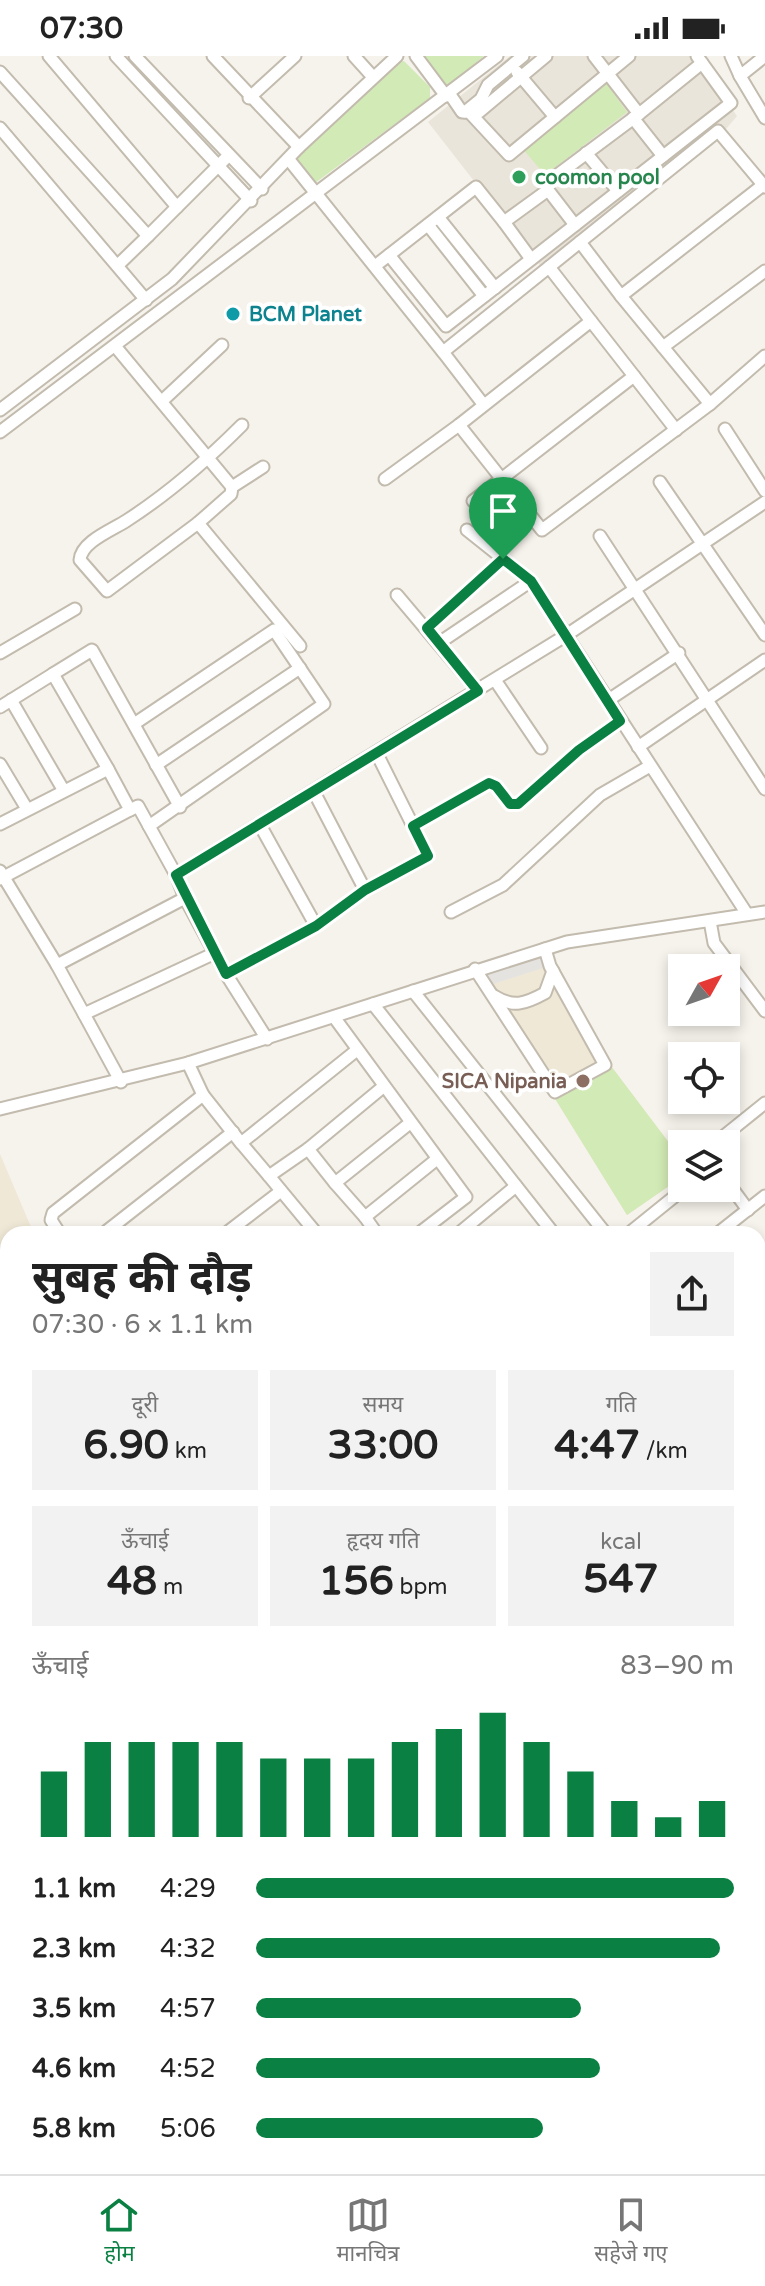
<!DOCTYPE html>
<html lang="hi">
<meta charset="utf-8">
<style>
body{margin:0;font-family:"Varela Round","Noto Sans Devanagari",sans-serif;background:#f2f2f2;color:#222;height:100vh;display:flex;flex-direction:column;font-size:30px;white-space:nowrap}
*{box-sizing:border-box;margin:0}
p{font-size:26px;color:#767676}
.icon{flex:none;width:44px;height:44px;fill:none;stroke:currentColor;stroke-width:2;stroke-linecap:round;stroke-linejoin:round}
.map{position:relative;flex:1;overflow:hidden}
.panel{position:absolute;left:0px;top:1170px;width:766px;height:948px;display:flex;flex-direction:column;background:#fff;border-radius:24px 24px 0 0;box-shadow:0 4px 12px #0003}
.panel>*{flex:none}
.needle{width:52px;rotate:50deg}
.controls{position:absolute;left:668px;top:898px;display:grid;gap:16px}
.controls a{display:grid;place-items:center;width:72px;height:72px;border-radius:0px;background:#fff;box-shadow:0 4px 12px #0003;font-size:40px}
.pin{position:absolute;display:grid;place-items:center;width:68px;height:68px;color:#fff;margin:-82px -34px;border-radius:50% 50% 50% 0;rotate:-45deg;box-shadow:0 0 8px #0007}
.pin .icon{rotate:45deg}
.round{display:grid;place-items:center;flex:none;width:84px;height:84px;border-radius:0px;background:#f2f2f2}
.overview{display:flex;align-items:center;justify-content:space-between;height:136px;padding:0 32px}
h1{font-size:44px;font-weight:700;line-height:60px}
.stats{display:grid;grid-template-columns:repeat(3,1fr);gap:12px;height:136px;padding:8px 32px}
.stats div{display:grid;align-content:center;border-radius:0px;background:#f2f2f2;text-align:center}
.stats b{font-size:40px;font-weight:700}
.stats small{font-size:22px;font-weight:400}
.stats p{font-size:22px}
.chart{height:224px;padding:16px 32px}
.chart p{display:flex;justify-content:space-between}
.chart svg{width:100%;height:144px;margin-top:8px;stroke:#0b8043;stroke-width:6}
ul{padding:0 32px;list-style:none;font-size:26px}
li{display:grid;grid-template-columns:128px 96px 1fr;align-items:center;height:60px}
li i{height:20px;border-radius:10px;background:#0b8043}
.status{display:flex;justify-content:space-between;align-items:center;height:56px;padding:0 40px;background:#fff;direction:ltr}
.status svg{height:22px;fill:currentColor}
.tab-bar{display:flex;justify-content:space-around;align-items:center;height:112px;border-top:2px solid #e0e0e0;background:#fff;font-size:22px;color:#767676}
.tab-bar a{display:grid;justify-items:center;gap:4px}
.tab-bar .selected{color:#0b8043}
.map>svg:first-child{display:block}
</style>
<div class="status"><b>07:30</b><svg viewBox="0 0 49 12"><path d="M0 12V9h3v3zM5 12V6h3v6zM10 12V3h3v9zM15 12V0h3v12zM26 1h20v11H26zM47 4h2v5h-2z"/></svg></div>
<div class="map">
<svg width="765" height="2118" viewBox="0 0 765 2118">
<rect width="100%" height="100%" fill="#f6f3ec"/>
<path fill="#eae5da" d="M510 0H694L737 60 721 79 545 216 428 66Z"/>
<g fill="#efe8d6">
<path d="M554 908 611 1010 682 1104V1121L627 1159 554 1041 479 932Z"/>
<path d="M0 1098 34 1178H8V1341L0 1347Z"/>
</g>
<g fill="#d2eab5">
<path d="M420 0H484L448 30 441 28Z"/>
<path d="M404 5 430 31V42L315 127 295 102 395 7Z"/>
<path d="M606 27 627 56 545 119 522 92Z"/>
<path d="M611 1010 682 1104V1121L627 1159 554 1041Z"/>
</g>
<path fill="#e5e3e0" d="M542 897 546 911 490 929 485 914Z"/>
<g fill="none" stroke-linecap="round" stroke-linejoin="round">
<defs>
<g id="minor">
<path d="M49 0 177 151 229 99"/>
<path d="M116 0 251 145"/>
<path d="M135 0 262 133"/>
<path d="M213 0 299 91"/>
<path d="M354 0 373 21"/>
<path d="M416 0 446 40"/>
<path d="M731 0 740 20"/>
<path d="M765 0 740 20 765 62"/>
<path d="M0 16 148 180 177 151"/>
<path d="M517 16 555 61"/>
<path d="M449 37 462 56H479L546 0"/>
<path d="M249 42 295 0"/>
<path d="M465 56 481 43 488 29 523 0"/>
<path d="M470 57 509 99 629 0"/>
<path d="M639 58 702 7"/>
<path d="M633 62 663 100"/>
<path d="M0 72 146 244"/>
<path d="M586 97 618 135"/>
<path d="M290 105 443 296"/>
<path d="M548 134 575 169"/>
<path d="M438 161 495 232"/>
<path d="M504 166 531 203"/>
<path d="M428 169 484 240"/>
<path d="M389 199 446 270 731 47 697 0"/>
<path d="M118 209 148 180"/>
<path d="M375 210 476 131 504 166 548 134V126L639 58 594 0"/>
<path d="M549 211 580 186"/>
<path d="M621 240 580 186 718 75 765 131"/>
<path d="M115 290 232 431"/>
<path d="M663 291 765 215"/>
<path d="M634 320 676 374"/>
<path d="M162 345 222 289"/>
<path d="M483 348 443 296 549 211 591 265 459 369 542 474 710 348 621 240 763 129"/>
<path d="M710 348 765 300"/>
<path d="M0 354 172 223 299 91 397 0"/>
<path d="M725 373 765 435"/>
<path d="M0 376 497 0"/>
<path d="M263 411 232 431 231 438 198 467 300 590"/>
<path d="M385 423 459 369"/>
<path d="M660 426 765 579"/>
<path d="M473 445 634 320 591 265"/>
<path d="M198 467 107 535 80 504C81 486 112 474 126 465 168 438 207 404 242 369"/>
<path d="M467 474 531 525 747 858"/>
<path d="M600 480 765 733"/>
<path d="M397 539 478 635"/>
<path d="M427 572 503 503"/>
<path d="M439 587 531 525"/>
<path d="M0 597 75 553"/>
<path d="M495 624 541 692"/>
<path d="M11 644 64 735"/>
<path d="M607 645 679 597"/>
<path d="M0 651 53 618"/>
<path d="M134 668 274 574 324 648 149 770 176 819 565 580 765 446"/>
<path d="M638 691 765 604"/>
<path d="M0 708 27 753"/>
<path d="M156 709 300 612"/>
<path d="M314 736 365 834"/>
<path d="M130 754 138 750 149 770"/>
<path d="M0 768 108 713 53 618 92 594 180 751"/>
<path d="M260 769 316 870"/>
<path d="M413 770 489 727 496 730 510 748H518L579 694 620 665"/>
<path d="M0 815 57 909 185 842 226 918 267 983"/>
<path d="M176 819 185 842"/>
<path d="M0 823 130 754 108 713"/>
<path d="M451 856 503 829 600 739 650 710"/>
<path d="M710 865 714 887 765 955"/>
<path d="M57 909 84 958 215 897"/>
<path d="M475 913 555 1036 605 1009 550 910 545 893"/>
<path d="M226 918 316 870 365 834 428 800 377 698"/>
<path d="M413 935 606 1178"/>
<path d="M494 940C513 952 525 948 545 937L553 915"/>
<path d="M373 948 554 1178"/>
<path d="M84 958 121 1026"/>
<path d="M334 961 466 1141 418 1178"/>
<path d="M188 1007 203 1039"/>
<path d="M0 1053 188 1007 567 886 765 856"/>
<path d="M714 1088 765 1047"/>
<path d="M308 1093 269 1120 317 1178"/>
<path d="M269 1120 241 1087 357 994"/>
<path d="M726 1124 748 1154"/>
<path d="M335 1127 308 1093 383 1031"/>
<path d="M365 1161 335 1127 410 1067"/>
<path d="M60 1178 51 1164 53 1157 203 1039 241 1087"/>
<path d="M103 1178 233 1076"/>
<path d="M225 1178 281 1135"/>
<path d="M377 1178 365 1161 437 1103"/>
<path d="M458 1178 516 1130"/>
<path d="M628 1178 685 1132"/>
<path d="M717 1178 765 1140"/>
<path d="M758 1214 765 1208"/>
<path d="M758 1274 765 1269"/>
<path d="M758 1330 765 1325"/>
<path d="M0 1357 8 1350"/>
<path d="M758 1394 765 1388"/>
<path d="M0 1429 8 1423"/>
<path d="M758 1449 765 1444"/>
<path d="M0 1486 8 1498"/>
<path d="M758 1486 765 1494"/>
<path d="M758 1507 765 1502"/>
<path d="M0 1512 8 1523"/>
<path d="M758 1563 765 1557"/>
<path d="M0 1580 8 1594"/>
<path d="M0 1647 8 1648"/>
<path d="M0 1692 8 1688"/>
<path d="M0 1723 8 1719"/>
<path d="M0 1746 8 1742"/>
<path d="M758 1797 765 1791"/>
<path d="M758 1867 765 1862"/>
<path d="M758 1941 765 1950"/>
<path d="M0 1972 8 1975"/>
<path d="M758 2052 765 2047"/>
<path d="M432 2110 452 2118"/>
<path d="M322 2118 333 2110"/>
<path d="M421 2118 432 2110"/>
<path d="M677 2118 680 2110"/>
</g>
<g id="highway">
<path d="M758 1820 765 1815"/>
<path d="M758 1842 765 1837"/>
<path d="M351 2118 362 2110"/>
<path d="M383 2118 394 2110"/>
</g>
</defs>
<use href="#minor" stroke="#c2bbae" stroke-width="15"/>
<use href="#highway" stroke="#e0a43c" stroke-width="20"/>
<use href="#minor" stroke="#fff" stroke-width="11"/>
<use href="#highway" stroke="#ffcf6e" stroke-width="16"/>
</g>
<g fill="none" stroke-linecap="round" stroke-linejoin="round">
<defs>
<path id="route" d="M503 503 531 525 620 665 579 694 518 748H510L496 730 489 727 413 770 428 800 365 834 316 870 226 918 176 819 478 635 427 572Z"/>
</defs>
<use href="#route" stroke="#fff" stroke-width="16"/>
<use href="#route" stroke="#0b8043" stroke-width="10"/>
</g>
<circle fill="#2e9e5b" stroke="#fff" stroke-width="3" cx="519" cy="121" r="8"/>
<circle fill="#0f9aa8" stroke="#fff" stroke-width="3" cx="233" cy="258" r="8"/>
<circle fill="#8d6e63" stroke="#fff" stroke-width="3" cx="583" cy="1025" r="8"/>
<g text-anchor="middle" stroke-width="8" stroke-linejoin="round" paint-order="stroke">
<g font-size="20" font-weight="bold" fill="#27864d" stroke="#fff" text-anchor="start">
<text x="535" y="128">coomon pool</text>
</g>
<g font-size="20" font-weight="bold" fill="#0d838f" stroke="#fff" text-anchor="start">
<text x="249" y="265">BCM Planet</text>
</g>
<g font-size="20" font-weight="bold" fill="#785e54" stroke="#fff" text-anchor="end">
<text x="567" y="1032">SICA Nipania</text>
</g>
</g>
</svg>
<div class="controls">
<a><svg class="needle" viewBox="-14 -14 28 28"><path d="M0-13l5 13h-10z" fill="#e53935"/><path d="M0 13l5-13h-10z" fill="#767676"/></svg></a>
<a><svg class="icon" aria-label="locate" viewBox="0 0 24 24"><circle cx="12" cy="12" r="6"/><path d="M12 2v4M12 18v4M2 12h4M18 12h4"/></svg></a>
<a><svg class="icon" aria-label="layers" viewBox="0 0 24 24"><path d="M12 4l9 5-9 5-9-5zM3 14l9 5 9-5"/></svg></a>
</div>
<div class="pin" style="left:503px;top:503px;background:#1e9e55"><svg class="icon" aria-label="arrive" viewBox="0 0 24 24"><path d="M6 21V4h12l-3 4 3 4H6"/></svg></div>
<section class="panel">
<div class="overview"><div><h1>सुबह की दौड़</h1><p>07:30 · 6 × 1.1 km</p></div><a class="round"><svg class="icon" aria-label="share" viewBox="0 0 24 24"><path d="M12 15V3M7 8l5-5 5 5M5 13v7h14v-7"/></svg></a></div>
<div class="stats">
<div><p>दूरी</p><b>6.90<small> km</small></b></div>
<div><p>समय</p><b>33:00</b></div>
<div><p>गति</p><b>4:47<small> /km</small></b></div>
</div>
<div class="stats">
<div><p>ऊँचाई</p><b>48<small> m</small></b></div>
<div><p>हृदय गति</p><b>156<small> bpm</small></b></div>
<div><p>kcal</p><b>547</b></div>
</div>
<div class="chart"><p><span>ऊँचाई</span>83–90 m</p>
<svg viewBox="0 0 160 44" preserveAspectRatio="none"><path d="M5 44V24M15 44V15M25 44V15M35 44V15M45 44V15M55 44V20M65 44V20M75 44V20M85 44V15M95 44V11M105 44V6M115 44V15M125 44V24M135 44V33M145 44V38M155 44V33"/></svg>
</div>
<ul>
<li><b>1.1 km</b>4:29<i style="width:100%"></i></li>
<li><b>2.3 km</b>4:32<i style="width:97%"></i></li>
<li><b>3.5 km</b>4:57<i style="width:68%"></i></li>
<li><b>4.6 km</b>4:52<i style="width:72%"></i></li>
<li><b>5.8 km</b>5:06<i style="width:60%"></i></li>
</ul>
</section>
</div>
<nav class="tab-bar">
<a class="selected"><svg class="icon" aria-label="home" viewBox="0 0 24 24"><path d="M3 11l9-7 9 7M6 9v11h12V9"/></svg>होम</a>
<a><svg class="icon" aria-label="map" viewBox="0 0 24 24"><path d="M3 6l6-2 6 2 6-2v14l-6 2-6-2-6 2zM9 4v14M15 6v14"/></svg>मानचित्र</a>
<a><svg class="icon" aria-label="saved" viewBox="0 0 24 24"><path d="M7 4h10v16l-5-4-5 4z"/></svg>सहेजे गए</a>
</nav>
